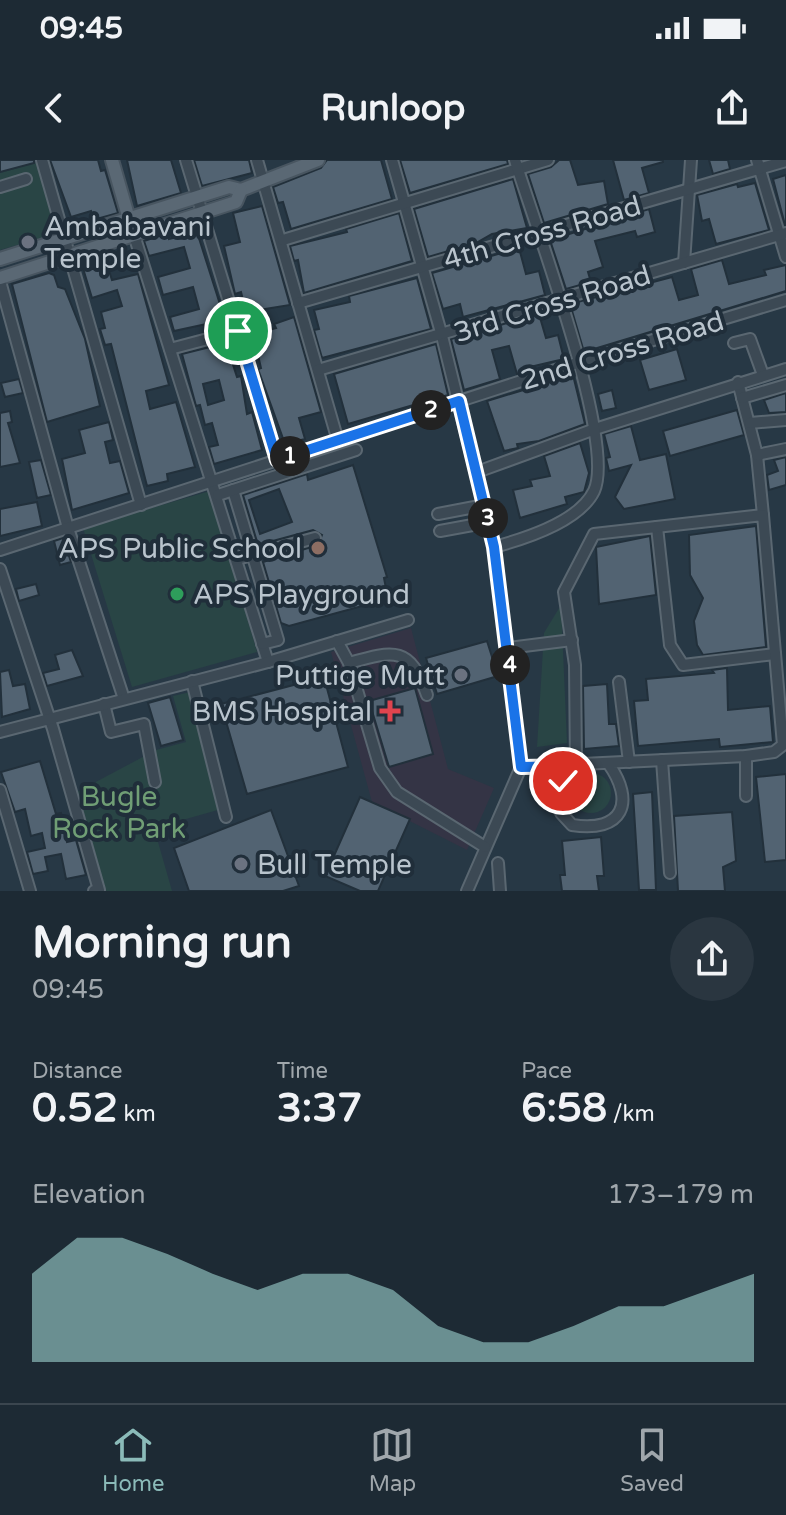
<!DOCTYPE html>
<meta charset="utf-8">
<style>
body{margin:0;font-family:"Varela Round",sans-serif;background:#2a3640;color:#f1f3f6;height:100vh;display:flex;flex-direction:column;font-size:30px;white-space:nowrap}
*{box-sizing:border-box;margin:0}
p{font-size:26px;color:#a0a7ac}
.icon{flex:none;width:44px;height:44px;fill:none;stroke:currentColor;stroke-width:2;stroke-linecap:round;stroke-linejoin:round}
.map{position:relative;height:731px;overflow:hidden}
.details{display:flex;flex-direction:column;background:#1d2a34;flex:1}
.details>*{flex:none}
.pin{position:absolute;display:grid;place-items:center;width:68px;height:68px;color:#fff;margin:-34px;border:4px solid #fff;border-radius:50%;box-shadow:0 2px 8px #0007}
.km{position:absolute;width:40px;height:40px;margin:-20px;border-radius:50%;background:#222;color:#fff;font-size:22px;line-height:40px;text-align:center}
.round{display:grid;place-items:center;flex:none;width:84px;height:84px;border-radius:42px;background:#2a3640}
.summary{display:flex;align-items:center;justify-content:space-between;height:136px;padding:0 32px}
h1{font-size:44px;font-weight:700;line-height:60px}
.metrics{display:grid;grid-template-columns:repeat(3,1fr);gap:12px;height:136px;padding:8px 32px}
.metrics div{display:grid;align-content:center}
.metrics b{font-size:40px;font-weight:700}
.metrics small{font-size:22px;font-weight:400}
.metrics p{font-size:22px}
.chart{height:224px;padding:16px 32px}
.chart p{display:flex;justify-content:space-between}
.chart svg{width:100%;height:144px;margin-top:8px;fill:#8bbbb9;opacity:.7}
.status{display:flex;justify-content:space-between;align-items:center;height:56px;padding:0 40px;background:#1d2a34;direction:ltr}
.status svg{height:22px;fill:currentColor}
header{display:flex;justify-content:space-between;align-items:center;height:104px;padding:0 32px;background:#1d2a34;font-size:36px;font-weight:700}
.tab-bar{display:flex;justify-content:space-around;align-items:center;height:112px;border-top:2px solid #3b464f;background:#1d2a34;font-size:22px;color:#a0a7ac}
.tab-bar a{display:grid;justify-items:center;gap:4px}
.tab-bar .active{color:#8bbbb9}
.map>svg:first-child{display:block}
</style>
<div class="status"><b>09:45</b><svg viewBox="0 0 49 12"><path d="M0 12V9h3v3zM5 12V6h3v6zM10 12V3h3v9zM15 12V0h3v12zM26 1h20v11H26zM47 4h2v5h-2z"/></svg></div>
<header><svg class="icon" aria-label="back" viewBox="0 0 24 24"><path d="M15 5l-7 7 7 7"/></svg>Runloop<svg class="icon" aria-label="share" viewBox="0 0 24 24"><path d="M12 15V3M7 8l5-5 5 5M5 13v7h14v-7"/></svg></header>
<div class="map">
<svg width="786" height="731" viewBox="0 0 786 731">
<rect width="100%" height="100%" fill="#273845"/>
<path fill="#343445" d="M411 468 448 609 494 628 467 690 372 642 331 492Z"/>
<g fill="#294545">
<path d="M38 2 58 73 0 90V13Z"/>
<path d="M210 331 257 492 132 527 83 368Z"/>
<path d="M561 445 567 583 537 587 544 473Z"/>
<path d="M195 531 225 648 154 668 172 731H102L75 633 156 590 186 582 173 536Z"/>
<circle cx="591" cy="633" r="20"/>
</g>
<g fill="#526372" stroke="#22303b" stroke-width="2" fill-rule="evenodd">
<path d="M0 0H34V3L0 12Z"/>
<path d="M50 0H98L101 11 105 10 118 53 93 60 91 51 71 57Z"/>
<path d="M127 0H171L181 33 137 46Z"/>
<path d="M194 0H249L252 13 202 26Z"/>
<path d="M327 0H381L392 39 291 69 283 42 278 43 273 27 321 8Z"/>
<path d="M400 0H507L508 4 410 33Z"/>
<path d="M559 0H570L578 25 604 21 608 44 544 63 528 14 551 7Z"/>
<path d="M613 0H663V2L642 8 649 33 624 40Z"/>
<path d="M709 0H728L730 9 713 14Z"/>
<path d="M786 15V65H785L773 19Z"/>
<path d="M513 19 527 68 492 74 476 83 428 97 414 49Z"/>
<path d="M755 23 769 70 716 84 709 59 702 61 697 35 737 24 738 27Z"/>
<path d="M262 46 290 145 246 152 241 132 235 134 224 86 240 82 233 53Z"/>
<path d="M649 49 655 72 637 77 635 71 595 81 603 107 588 112 591 122 566 129 550 80Z"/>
<path d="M399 53 412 101 304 133 298 100 294 101 290 86 347 72 346 69Z"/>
<path d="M197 72 225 160 174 171 170 157 199 149 193 127 163 135 158 117 190 108 184 87 149 96 144 81 168 73 169 79Z"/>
<path d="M519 88 526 114 539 111 545 135 463 157 460 144 443 149 432 113Z"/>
<path d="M105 98 112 120 138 114 169 225 146 231 150 249 176 242 195 307 167 314 168 321 147 326 111 184 105 185 100 169 105 168 101 152 122 146 117 130 92 138 82 105Z"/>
<path d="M722 100 729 124 766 115 764 110 786 105V131L584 192 570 144 672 117 679 140 698 135 691 109Z"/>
<path d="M49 113 54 115 58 127 65 129 85 179 100 246 47 262 12 124Z"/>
<path d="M417 118 431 169 322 198 314 170 319 169 314 150 350 142 349 136Z"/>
<path d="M539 154 546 178 558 175 564 199 534 206V208L517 214 509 186 492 190 500 219 464 230 451 179Z"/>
<path d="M294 157 321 252 299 258 305 279 285 284 258 209 261 208 253 174 276 168 274 164Z"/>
<path d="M226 183 237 217 241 216 247 254 252 252 262 290 214 304 209 287 218 285 212 263 205 265 200 245 196 246 182 194ZM219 220 224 240 208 245 203 224Z"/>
<path d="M436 184 448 235 348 264 334 214Z"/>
<path d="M677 189 686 220 649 230 640 200Z"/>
<path d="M573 215 585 264 539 281 517 284 518 288 504 291 487 241Z"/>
<path d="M19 219 23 233 5 237 1 223Z"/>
<path d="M612 230 616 248 602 251 598 234Z"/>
<path d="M786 233V252L769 253 764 240Z"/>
<path d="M737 250 744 275 670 296 663 271Z"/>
<path d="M10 251 12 262 8 263 20 303 0 307V253Z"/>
<path d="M109 262 113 280 105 282 110 303 120 301 129 333 72 350 62 299 85 293 79 270Z"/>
<path d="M631 266 640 300 666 294 675 339 624 349 615 337 631 305 609 311 606 298 610 297 604 274Z"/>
<path d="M580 283 589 313 584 332 565 337 567 344 520 358 513 330 532 326 530 320 550 316 544 296Z"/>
<path d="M786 297V325L769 330 767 315 778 311 774 300Z"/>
<path d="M41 300 51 335 37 338 29 302Z"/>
<path d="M353 305 387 417 384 418 388 439 289 466 281 463 263 402 318 385 322 375 313 370 258 385 243 335 307 314 308 320ZM279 329 292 362 260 374 249 340Z"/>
<path d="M37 342 42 366 0 376V349Z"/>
<path d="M756 366 766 487 703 495 697 485 694 461 703 438 690 415 689 375Z"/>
<path d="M650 376 656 435 599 444 596 387Z"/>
<path d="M63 378 71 402 60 405 54 381Z"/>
<path d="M36 424 39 435 19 441 16 429Z"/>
<path d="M487 481 498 516 437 534 426 498Z"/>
<path d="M72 490 83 516 47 526 43 513 59 509 55 495Z"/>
<path d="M727 508 728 550 770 546 773 582 720 587 719 579 638 586 634 541 648 540 646 519 714 513 712 510Z"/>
<path d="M9 510 13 526 25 524 30 549 2 557 0 512Z"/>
<path d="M324 517 348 607 247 634 221 544Z"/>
<path d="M607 524 609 564H616L619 586 584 589 583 526Z"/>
<path d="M415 528 433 594 389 607 369 541Z"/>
<path d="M170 537 183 580 161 586 148 543Z"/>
<path d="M40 601 56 654 61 653 67 682 76 680 86 715 66 719 61 694 45 697 48 711 33 714 27 692 45 688 42 673 31 676 25 649 15 652 1 612Z"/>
<path d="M786 614V700L765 702 756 617Z"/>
<path d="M652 632 656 730H639L633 634Z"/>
<path d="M360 637 410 659 378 731H360L325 716Z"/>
<path d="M271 650 299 726 283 731H189L174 688Z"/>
<path d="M732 652 736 701 723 707 725 731H678L674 656Z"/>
<path d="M601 677 604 716H597L599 731H562L560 715H565L562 681Z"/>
</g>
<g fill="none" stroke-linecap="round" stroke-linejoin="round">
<defs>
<g id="minor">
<path d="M42 0 141 345"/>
<path d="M186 0 277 300"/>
<path d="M257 0 338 281"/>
<path d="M392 0 442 176 494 387 521 607 467 731"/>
<path d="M757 0 786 97"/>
<path d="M0 27 26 19"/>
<path d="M134 75 268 502"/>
<path d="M283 80 548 0"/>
<path d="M684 103 691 0"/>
<path d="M0 121 68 368 124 539"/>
<path d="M298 143 786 1"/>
<path d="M734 183 750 179 763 215"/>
<path d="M170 189 238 171"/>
<path d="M318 210 786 73"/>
<path d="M738 222 757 295 763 355"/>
<path d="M742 238 786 225"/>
<path d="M750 263 786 260"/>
<path d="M757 295 786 289"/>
<path d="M477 312 595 269 786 209"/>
<path d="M233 330 278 480 262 484"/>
<path d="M218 335 356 290"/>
<path d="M438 354 485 345"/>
<path d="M657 367 670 485 683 505 775 494"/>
<path d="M440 371 489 362"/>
<path d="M494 387C524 379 579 362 594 331 617 282 533 60 515 0"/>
<path d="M0 390 577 203 786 140"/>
<path d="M237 399 315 378"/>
<path d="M0 409 53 569 99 730 94 731"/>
<path d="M337 481 349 503 380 608 397 632 485 687"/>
<path d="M508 488 572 480"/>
<path d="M349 503C395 490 410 486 427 535"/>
<path d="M192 521 226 657"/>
<path d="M619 522 629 602"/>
<path d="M104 544 111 572 144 564 155 622"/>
<path d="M0 572 268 502 408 460"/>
<path d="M746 596V636"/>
<path d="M662 600 670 713"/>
<path d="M521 607 746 596 774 592 783 585 763 355 594 374 564 432 575 505 576 606 563 621 561 653 572 665C623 673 636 642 608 603"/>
<path d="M0 630 30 731"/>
<path d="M498 703 500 731"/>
</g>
<g id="major">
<path d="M112 0 131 66"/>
<path d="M0 99 229 27 241 30 318 0"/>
<path d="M0 118 236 42 241 30"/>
</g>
</defs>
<use href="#minor" stroke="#5a6771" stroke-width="14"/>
<use href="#major" stroke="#485560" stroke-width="16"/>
<use href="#minor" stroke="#3c4954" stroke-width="10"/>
<use href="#major" stroke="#5a6874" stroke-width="12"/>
</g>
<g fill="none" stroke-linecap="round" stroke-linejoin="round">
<defs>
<path id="route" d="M238 171 277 300 459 241 494 387 521 607 576 606 563 621"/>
</defs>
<use href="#route" stroke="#fff" stroke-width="16"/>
<use href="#route" stroke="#1a73e8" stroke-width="10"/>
</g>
<g fill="#6b7280" stroke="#202e3a" stroke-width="3">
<circle cx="28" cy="82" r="8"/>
<circle cx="461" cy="515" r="8"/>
<circle cx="241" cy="704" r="8"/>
</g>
<circle fill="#8d6e63" stroke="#202e3a" stroke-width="3" cx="318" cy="388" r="8"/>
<circle fill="#2e9e5b" stroke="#202e3a" stroke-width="3" cx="177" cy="434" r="8"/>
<path fill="#e0444e" stroke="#202e3a" stroke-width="3" d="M386 539h8v8h8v8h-8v8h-8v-8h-8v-8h8z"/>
<g text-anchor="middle" stroke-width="8" stroke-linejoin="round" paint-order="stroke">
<g font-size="28" fill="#b9c4cd" stroke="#202e3a" text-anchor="start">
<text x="44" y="76">Ambabavani<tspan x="44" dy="32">Temple</tspan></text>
<text x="302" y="398" text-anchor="end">APS Public School</text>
<text x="193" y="444">APS Playground</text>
<text x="445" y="525" text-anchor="end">Puttige Mutt</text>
<text x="372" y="561" text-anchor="end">BMS Hospital</text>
<text x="257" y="714">Bull Temple</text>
</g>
<g font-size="28" fill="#b9c4cd" stroke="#202e3a">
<text transform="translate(542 72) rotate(-16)" y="10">4th Cross Road</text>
<text transform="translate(552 143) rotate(-17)" y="10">3rd Cross Road</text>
<text transform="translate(622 190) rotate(-17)" y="10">2nd Cross Road</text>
</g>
<g font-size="28" fill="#709e75" stroke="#202e3a">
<text x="119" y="646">Bugle<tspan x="119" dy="32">Rock Park</tspan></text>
</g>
</g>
</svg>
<div class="pin" style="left:238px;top:171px;background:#1e9e55"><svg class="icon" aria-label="arrive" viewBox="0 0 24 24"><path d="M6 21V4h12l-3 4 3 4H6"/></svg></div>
<div class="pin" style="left:563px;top:621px;background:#d93025"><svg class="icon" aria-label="check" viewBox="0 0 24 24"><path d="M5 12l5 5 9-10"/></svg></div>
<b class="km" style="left:290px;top:296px">1</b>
<b class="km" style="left:431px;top:250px">2</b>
<b class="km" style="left:488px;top:358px">3</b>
<b class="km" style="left:510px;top:505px">4</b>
</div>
<section class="details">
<div class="summary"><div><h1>Morning run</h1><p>09:45</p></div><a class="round"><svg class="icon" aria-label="share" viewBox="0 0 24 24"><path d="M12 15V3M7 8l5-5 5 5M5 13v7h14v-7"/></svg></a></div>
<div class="metrics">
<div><p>Distance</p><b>0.52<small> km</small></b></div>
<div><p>Time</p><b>3:37</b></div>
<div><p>Pace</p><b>6:58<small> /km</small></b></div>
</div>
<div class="chart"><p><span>Elevation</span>173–179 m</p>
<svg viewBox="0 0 160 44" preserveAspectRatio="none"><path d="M0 44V17L10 6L20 6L30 11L40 17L50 22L60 17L70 17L80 22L90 33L100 38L110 38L120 33L130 27L140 27L150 22L160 17V44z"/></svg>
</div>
</section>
<nav class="tab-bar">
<a class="active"><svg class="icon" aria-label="home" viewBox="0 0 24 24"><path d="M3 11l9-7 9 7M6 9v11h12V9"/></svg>Home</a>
<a><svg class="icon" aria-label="map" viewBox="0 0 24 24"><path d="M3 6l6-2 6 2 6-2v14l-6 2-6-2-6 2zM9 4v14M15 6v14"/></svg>Map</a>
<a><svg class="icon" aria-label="saved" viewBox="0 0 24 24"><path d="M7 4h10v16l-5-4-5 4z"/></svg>Saved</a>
</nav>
